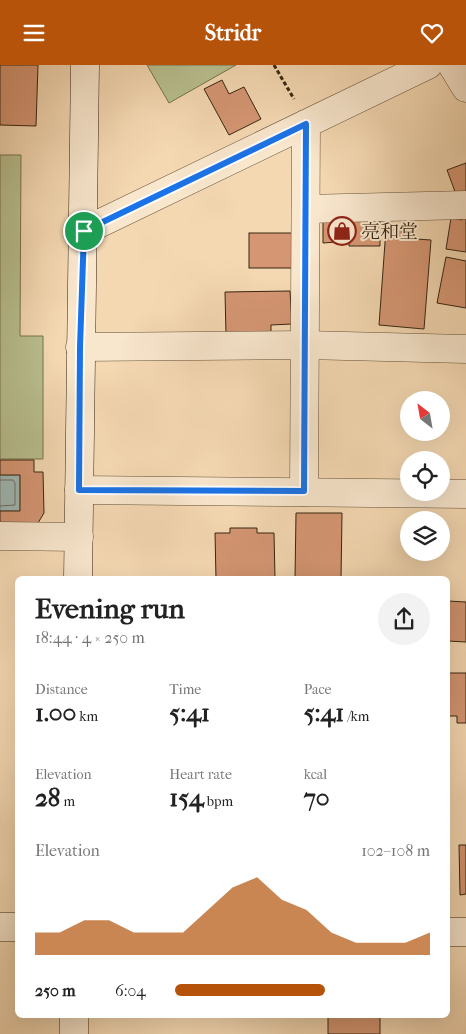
<!DOCTYPE html>
<meta charset="utf-8">
<style>
body{margin:0;font-family:"IM FELL French Canon","Noto Serif JP",serif;background:#f2f2f2;color:#222;height:100vh;display:flex;flex-direction:column;font-size:19px;white-space:nowrap}
*{box-sizing:border-box;margin:0}
p{font-size:16px;color:#767676}
.icon{flex:none;width:28px;height:28px;fill:none;stroke:currentColor;stroke-width:2;stroke-linecap:round;stroke-linejoin:round}
.map{position:relative;flex:1;overflow:hidden}
.panel{position:absolute;left:15px;top:511px;width:435px;height:442px;display:flex;flex-direction:column;background:#fff;border-radius:8px;box-shadow:0 5px 20px #0002}
.panel>*{flex:none}
.needle{width:32px;rotate:329deg}
.tools{position:absolute;left:400px;top:326px;display:grid;gap:10px}
.tools a{display:grid;place-items:center;width:50px;height:50px;border-radius:50%;background:#fff;box-shadow:0 5px 20px #0002;font-size:25px}
.pin{position:absolute;display:grid;place-items:center;width:42px;height:42px;color:#fff;margin:-21px;border:2px solid #fff;border-radius:50%;box-shadow:0 1px 5px #0007}
.round{display:grid;place-items:center;flex:none;width:52px;height:52px;border-radius:26px;background:#f2f2f2}
.headline{display:flex;align-items:center;justify-content:space-between;height:85px;padding:0 20px}
h1{font-size:28px;font-weight:700;line-height:38px}
.metrics{display:grid;grid-template-columns:repeat(3,1fr);gap:8px;height:85px;padding:5px 20px}
.metrics div{display:grid;align-content:center}
.metrics b{font-size:25px;font-weight:700}
.metrics small{font-size:14px;font-weight:400}
.metrics p{font-size:14px}
.chart{height:140px;padding:10px 20px}
.chart p{display:flex;justify-content:space-between}
.chart svg{width:100%;height:90px;margin-top:5px;fill:#b45309;opacity:.7}
ul{padding:0 20px;list-style:none;font-size:16px}
li{display:grid;grid-template-columns:80px 60px 1fr;align-items:center;height:38px}
li i{height:12px;border-radius:6px;background:#b45309}
header{display:flex;justify-content:space-between;align-items:center;height:65px;padding:0 20px;background:#b45309;color:#fff;font-size:22px;font-weight:700}
.map>svg:first-child{display:block}
</style>
<header><svg class="icon" aria-label="menu" viewBox="0 0 24 24"><path d="M4 6h16M4 12h16M4 18h16"/></svg>Stridr<svg class="icon" aria-label="heart" viewBox="0 0 24 24"><path d="M12 20l-8-8c-3-5 5-10 8-4 3-6 11-1 8 4z"/></svg></header>
<div class="map">
<svg width="466" height="969" viewBox="0 0 466 969">
<rect width="100%" height="100%" fill="#f4d8b2"/>
<filter id="stains"><feTurbulence type="fractalNoise" baseFrequency=".004" numOctaves="4"/><feColorMatrix values="0 0 0 0 .2 0 0 0 0 .09 0 0 0 0 .02 0 0 0 .5 -.17"/></filter>
<radialGradient id="worn" r=".72"><stop offset=".6" stop-color="#630" stop-opacity="0"/><stop offset="1" stop-color="#630" stop-opacity=".3"/></radialGradient>
<g fill="#b8bf8f" stroke="#777250">
<path d="M147 0H236L169 38Z"/>
<path d="M0 90H21L20 271H43V394H0Z"/>
</g>
<rect fill="#9fb8b6" stroke="#757d74" x="0" y="410" width="20" height="36"/>
<g fill="none" stroke-linecap="round" stroke-linejoin="round">
<path stroke="#6a6e63" stroke-width="1" d="M0 415H13L15 418V440L0 441"/>
</g>
<g fill="#d59673" stroke="#362410">
<path d="M0 0H38L36 61 0 60Z"/>
<path d="M222 15 229 29 244 22 261 54 229 70 204 24Z"/>
<path d="M466 98V129L457 132 447 105Z"/>
<path d="M463 149H466V187L446 184 451 153 462 155Z"/>
<path d="M380 151V181H349V176L323 178V152Z"/>
<path d="M386 164 402 165 401 173 431 175 424 264 379 260Z"/>
<rect x="249" y="168" width="44" height="35"/>
<path d="M446 192 466 196V243L437 238Z"/>
<path d="M290 226 292 259 271 260V268L226 270 225 227Z"/>
<path d="M0 395H34V407H43L44 448 38 458H0V446H20V410H0Z"/>
<path d="M296 448H342L341 514H295Z"/>
<path d="M230 463H257V468H274L275 514H216L215 468H230Z"/>
<path d="M448 536 466 537V577L448 576Z"/>
<path d="M448 608H466V658H457V651H448Z"/>
<path d="M459 780H466V829L460 830Z"/>
<rect x="328" y="951" width="52" height="18"/>
</g>
<g fill="none" stroke-linecap="round" stroke-linejoin="round">
<defs>
<g id="street">
<path d="M452 0 466 23"/>
<path d="M306 144 466 140"/>
<path d="M84 166 428 0"/>
<path d="M80 282 305 280 466 284"/>
<path d="M79 425 466 429"/>
<path d="M304 427 306 59"/>
<path d="M0 471 79 472"/>
</g>
<g id="secondary">
<path d="M78 514C80 342 84 171 85 0"/>
<path d="M0 862H18"/>
<path d="M448 867H466"/>
<path d="M74 969V951"/>
</g>
</defs>
<use href="#street" stroke="#665138" stroke-width="29"/>
<use href="#secondary" stroke="#362410" stroke-width="29"/>
<path stroke="#362410" stroke-width="3" stroke-dasharray="4 2.5" stroke-linecap="butt" d="M274 0 294 34"/>
<use href="#street" stroke="#f8e6cd" stroke-width="28"/>
<use href="#secondary" stroke="#f8e6cd" stroke-width="28"/>
</g>
<g fill="none" stroke-linecap="round" stroke-linejoin="round">
<defs>
<path id="route" d="M306 59 304 426 79 425 80 282 84 166Z"/>
</defs>
<use href="#route" stroke="#fff" stroke-width="10"/>
<use href="#route" stroke="#1a73e8" stroke-width="6"/>
</g>
<defs>
<symbol id="shop-ring" viewBox="-11 -11 22 22"><circle r="9.5" fill="#f8e6cd" stroke="#8f2418" stroke-width="1.5"/><path d="M-5-2.5h2.3a2.7 3.5 0 0 1 5.4 0H5L5.5 6h-11ZM-1.5-2.5h3a1.5 2.3 0 0 0-3 0Z" fill="#8f2418"/></symbol>
</defs>
<g fill-rule="evenodd">
<use href="#shop-ring" x="326" y="150" width="32" height="32"/>
</g>
<g text-anchor="middle" stroke-width="4" stroke-linejoin="round" paint-order="stroke">
<g font-size="19" fill="#362410" stroke="#f8e6cd" text-anchor="start">
<text x="361" y="173">亮和堂</text>
</g>
</g>
<rect width="100%" height="100%" filter="url(#stains)"/>
<rect width="100%" height="100%" fill="url(#worn)"/>
</svg>
<div class="tools">
<a><svg class="needle" viewBox="-14 -14 28 28"><path d="M0-13l5 13h-10z" fill="#e53935"/><path d="M0 13l5-13h-10z" fill="#767676"/></svg></a>
<a><svg class="icon" aria-label="locate" viewBox="0 0 24 24"><circle cx="12" cy="12" r="6"/><path d="M12 2v4M12 18v4M2 12h4M18 12h4"/></svg></a>
<a><svg class="icon" aria-label="layers" viewBox="0 0 24 24"><path d="M12 4l9 5-9 5-9-5zM3 14l9 5 9-5"/></svg></a>
</div>
<div class="pin" style="left:84px;top:166px;background:#1e9e55"><svg class="icon" aria-label="arrive" viewBox="0 0 24 24"><path d="M6 21V4h12l-3 4 3 4H6"/></svg></div>
<section class="panel">
<div class="headline"><div><h1>Evening run</h1><p>18:44 · 4 × 250 m</p></div><a class="round"><svg class="icon" aria-label="share" viewBox="0 0 24 24"><path d="M12 15V3M7 8l5-5 5 5M5 13v7h14v-7"/></svg></a></div>
<div class="metrics">
<div><p>Distance</p><b>1.00<small> km</small></b></div>
<div><p>Time</p><b>5:41</b></div>
<div><p>Pace</p><b>5:41<small> /km</small></b></div>
</div>
<div class="metrics">
<div><p>Elevation</p><b>28<small> m</small></b></div>
<div><p>Heart rate</p><b>154<small> bpm</small></b></div>
<div><p>kcal</p><b>70</b></div>
</div>
<div class="chart"><p><span>Elevation</span>102–108 m</p>
<svg viewBox="0 0 160 44" preserveAspectRatio="none"><path d="M0 44V33L10 33L20 27L30 27L40 33L50 33L60 33L70 22L80 11L90 6L100 17L110 22L120 33L130 38L140 38L150 38L160 33V44z"/></svg>
</div>
<ul>
<li><b>250 m</b>6:04<i style="width:59%"></i></li>
</ul>
</section>
</div>
